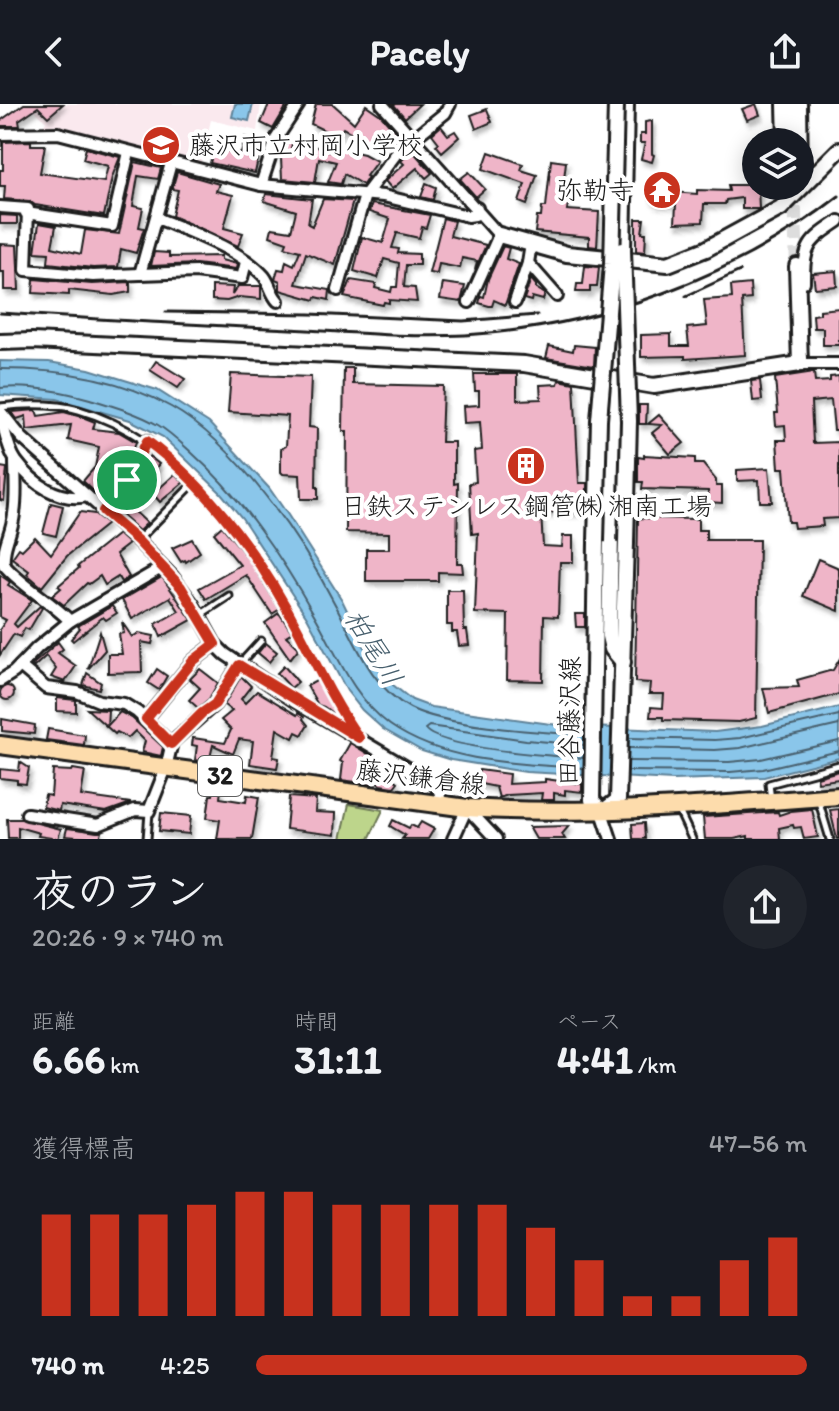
<!DOCTYPE html>
<html lang="ja">
<meta charset="utf-8">
<style>
body{margin:0;font-family:Itim,"Klee One",sans-serif;background:#20242c;color:#f1f3f6;height:100vh;display:flex;flex-direction:column;font-size:30px;white-space:nowrap}
*{box-sizing:border-box;margin:0}
p{font-size:26px;color:#9ea1a6}
.icon{flex:none;width:44px;height:44px;fill:none;stroke:currentColor;stroke-width:2;stroke-linecap:round;stroke-linejoin:round}
.map{position:relative;height:735px;overflow:hidden}
.drawer{display:flex;flex-direction:column;background:#171b24;flex:1}
.drawer>*{flex:none}
.controls{position:absolute;left:742px;top:24px;display:grid;gap:16px}
.controls a{display:grid;place-items:center;width:72px;height:72px;border-radius:50%;background:#171b24;box-shadow:0 4px 20px #0003;font-size:40px}
.pin{position:absolute;display:grid;place-items:center;width:68px;height:68px;color:#fff;margin:-34px;border:4px solid #fff;border-radius:50%;box-shadow:0 2px 8px #0007}
.round{display:grid;place-items:center;flex:none;width:84px;height:84px;border-radius:42px;background:#20242c}
.head{display:flex;align-items:center;justify-content:space-between;height:136px;padding:0 32px}
h1{font-size:44px;font-weight:800;line-height:60px}
.stats{display:grid;grid-template-columns:repeat(3,1fr);gap:12px;height:136px;padding:8px 32px}
.stats div{display:grid;align-content:center}
.stats b{font-size:40px;font-weight:800}
.stats small{font-size:22px;font-weight:400}
.stats p{font-size:22px}
.chart{height:224px;padding:16px 32px}
.chart p{display:flex;justify-content:space-between}
.chart svg{width:100%;height:144px;margin-top:8px;stroke:#c8321e;stroke-width:6}
ul{padding:0 32px;list-style:none;font-size:26px}
li{display:grid;grid-template-columns:128px 96px 1fr;align-items:center;height:60px}
li i{height:20px;border-radius:10px;background:#c8321e}
header{display:flex;justify-content:space-between;align-items:center;height:104px;padding:0 32px;background:#171b24;font-size:36px;font-weight:800}
.map>svg:first-child{display:block}
</style>
<header><svg class="icon" aria-label="back" viewBox="0 0 24 24"><path d="M15 5l-7 7 7 7"/></svg>Pacely<svg class="icon" aria-label="share" viewBox="0 0 24 24"><path d="M12 15V3M7 8l5-5 5 5M5 13v7h14v-7"/></svg></header>
<div class="map">
<svg width="839" height="735" viewBox="0 0 839 735">
<defs>
<filter id="shadow"><feDropShadow dx="2.5" dy="4.5" stdDeviation="2" flood-color="#0004"/></filter>
</defs>
<rect width="100%" height="100%" fill="#fff"/>
<filter id="ink" filterUnits="userSpaceOnUse"><feTurbulence type="fractalNoise" baseFrequency=".0125" numOctaves="2"/><feDisplacementMap in="SourceGraphic" scale="16" xChannelSelector="R" yChannelSelector="G"/><feConvolveMatrix kernelMatrix="1 2 1 2 8 2 1 2 1" color-interpolation-filters="sRGB"/></filter>
<g filter="url(#ink)">
<path fill="#fae9ee" d="M29 0H261L257 27 211 16 200 62 39 27 46 18Z"/>
<path fill="#bdd58b" stroke="#6c7854" stroke-width="2" d="M349 700 383 706 369 735H341Z"/>
<g fill="#8ac6ea" stroke="#5e8298" stroke-width="2">
<path d="M235 0H253L249 17 232 13Z"/>
<path d="M0 257 49 258 89 265 157 286 209 319 269 384 288 411 342 496 367 548 379 564 393 581 412 596 431 603 565 622 715 628 762 622 839 603V654L764 673 673 676 526 668 451 656 422 647 383 625 362 606 347 587 307 513 242 414 221 389 163 333 130 316 57 295 0 291Z"/>
</g>
<g fill="none" stroke-linecap="round" stroke-linejoin="round">
<g stroke="#48606e" stroke-width="2">
<path d="M0 265C57 265 120 274 171 303 236 339 302 436 336 502 356 539 371 583 410 604 447 623 540 628 584 631"/>
<path d="M0 284C31 281 61 287 90 295 113 302 137 309 158 321 170 328 180 338 191 348 242 394 281 452 315 512 337 550 353 594 390 621 444 659 520 660 583 664"/>
<path d="M629 634 715 636 740 634 839 611"/>
<path d="M629 644 715 646 740 644 839 621"/>
<path d="M584 654C554 652 441 645 425 625L429 622 526 636 584 641"/>
<path d="M628 657 729 658 761 655 839 637"/>
<path d="M628 667 730 668 763 665 839 647"/>
</g>
</g>
<g fill="#efb5c8" stroke="#1c1c1c" stroke-width="2" filter="url(#shadow)">
<path d="M24 0H63L48 13 38 3 19 16 20 22H0V17Z"/>
<path d="M269 0H288L273 25 261 19Z"/>
<path d="M316 0H333L354 19 366 1 382 12 401 34 396 38 389 30 382 45 343 24 338 33 311 20Z"/>
<path d="M393 0H420L405 14Z"/>
<path d="M756 0 760 11 747 16 742 5Z"/>
<path d="M487 5 492 18 476 25 471 11Z"/>
<path d="M652 17V50L654 51 652 58 641 55 645 39H640V30H645V18Z"/>
<path d="M441 22 448 31 455 27 459 33 442 48 436 41 439 39 432 30Z"/>
<path d="M245 33 262 37 255 69 210 59 214 44 241 50Z"/>
<path d="M286 34 293 36 291 44 305 48 307 40 333 48 323 41 364 50 377 57 366 72 368 73 363 81 344 70 341 80 328 78 336 58 319 54 315 78 282 75 281 54H278Z"/>
<path d="M31 37V41H45L40 69 104 78 108 62 83 55 86 44 120 53 112 73 104 112 35 101 29 97 4 95 5 82H0V66H3V38Z"/>
<path d="M412 46 432 69 426 74 417 64 392 85 385 77 404 60 401 57Z"/>
<path d="M489 48 523 60 521 66 537 71 527 101 519 98 525 80 483 65Z"/>
<path d="M551 56 566 58 561 99 568 100 567 106 599 108 597 143 589 142V133L535 128 537 113H541L542 103H546Z"/>
<path d="M135 58 161 64 158 75 138 72 133 102 143 104 139 123 144 124 136 149 121 145 118 163 93 164 48 159 49 149 35 148 39 119 56 122 52 143 81 150 85 126 119 130Z"/>
<path d="M177 68 219 80 216 87 233 91 224 124 243 129 238 142 172 112 178 86 172 85Z"/>
<path d="M469 68 485 85 476 93 460 75Z"/>
<path d="M652 75 673 76 672 88 697 90V86L729 87 728 81H756L758 82 759 105H742V94L726 96 725 100H704L703 118 675 119 676 100 655 99V96L650 95Z"/>
<path d="M426 79 436 83 433 96 421 93Z"/>
<path d="M266 90 312 95 308 120 312 122 323 95 353 97 335 161 306 149 296 180 330 186 329 196 316 193 315 196 280 186V177L275 175 278 165 284 166 286 157 294 161 300 147 285 143 287 138 270 132 272 124 291 127 296 107 264 97Z"/>
<path d="M372 100 430 111 426 124 422 123 419 134 397 129 392 144 399 145 398 149 419 150V161H406L404 183 415 184 417 198 389 196V199L384 198 383 201 344 193 351 176 376 180 375 184 391 188 392 183H397L399 159 384 155 378 174 354 167 362 133 383 139 390 115 369 108Z"/>
<path d="M0 111 17 112V120H0Z"/>
<path d="M443 114 454 117 450 132 486 141 475 166 477 157 462 154 460 164 439 160 437 170 429 169Z"/>
<path d="M636 115H644L642 129H646L645 148 636 147Z"/>
<path d="M0 140 17 141 19 186H4V168H0Z"/>
<path d="M503 142 509 144 506 155 519 160 505 201 494 196 492 202H489L479 199 481 192 484 193 488 175Z"/>
<path d="M154 148 169 149V153L221 152V156L237 160 236 165 196 160 151 162Z"/>
<path d="M585 162 599 163 597 183H590V188H576L577 180H583Z"/>
<path d="M836 167 837 182 815 184 813 169Z"/>
<path d="M34 175 92 180 130 178V188L113 191 69 186V191L33 189Z"/>
<path d="M531 175 536 181V184L545 190 543 196 532 193 531 197 524 195Z"/>
<path d="M443 179 465 182 461 198 440 195Z"/>
<path d="M750 180 751 195 742 196 745 251 685 255V252L641 253V231L671 230V242H689L687 224 707 222 704 196 732 194 731 182Z"/>
<path d="M212 182 233 183 232 191 238 182H261V195L239 193 227 197 212 196Z"/>
<path d="M839 204V241H823V224H814L813 211 820 210V206Z"/>
<path d="M574 241 595 243 594 262 546 254 549 242 573 247Z"/>
<path d="M156 257 185 275 178 284 150 266Z"/>
<path d="M344 264H353V280L443 282 441 338H454V380L458 379 457 459H462L463 469 438 468V477H366V445H389V429L346 428 347 327H343Z"/>
<path d="M814 268 815 278 830 277V273L839 272V326H834L831 296 811 298 813 339 839 338V414L822 415 823 422 794 424 793 418H788L784 364H779L777 336H786L785 321 776 322 775 309H778L775 274Z"/>
<path d="M231 270 311 273 309 323 317 324 316 383H318V395H301L300 371 283 370 281 368V345L286 342 288 312 228 308Z"/>
<path d="M474 270H517V296L541 295 540 281 558 280 559 276 574 279 579 379H587V407L541 409 543 442 562 443 563 432H573V458H560L558 513 544 512 543 577 507 576 508 510 475 509 478 429 472 430 469 379 476 378 474 347 482 346 480 318 464 319 463 302 479 301V287H475Z"/>
<path d="M760 276 762 296 753 297 751 277Z"/>
<path d="M639 301H647L646 320H639Z"/>
<path d="M36 306 38 312 64 308 85 314 95 318 93 325 119 328 136 338 131 351 125 349 121 370 102 395 83 377 95 363 99 343 68 336 71 321 27 326 26 312 17 315 12 308Z"/>
<path d="M659 311 684 339 670 350 652 329 662 321 648 320Z"/>
<path d="M644 351 695 354V360H703L716 376V382H722V399L708 398V387L642 385 643 378H638V353L644 354Z"/>
<path d="M149 352 159 360 149 373 141 366Z"/>
<path d="M0 363 7 364 4 397 0 396Z"/>
<path d="M769 364 772 398H760L759 376 737 377V366Z"/>
<path d="M175 370 184 378 160 398 153 390Z"/>
<path d="M143 373 150 380 129 402 147 419 139 427 114 405Z"/>
<path d="M51 399 63 402 56 432 43 429Z"/>
<path d="M80 408 95 410 107 420 67 452 42 483 27 470 29 467 12 454 19 444 22 446 35 433 51 450Z"/>
<path d="M638 414 698 415V426H706V436H759L756 614 739 618 663 616V613H650L651 603 663 604 664 590H649L650 579 635 578Z"/>
<path d="M222 422 250 456 280 505 272 510 246 471 206 495 199 484 240 461 214 429Z"/>
<path d="M118 430 129 440 116 450 129 473 121 478 118 473 105 481 100 472 89 480 87 479 64 501 52 492 61 484 58 482 79 464 78 462Z"/>
<path d="M192 435 200 448 186 458 185 456 181 458 172 444Z"/>
<path d="M818 455 839 464V507L803 492Z"/>
<path d="M0 471 10 478 8 481 32 496 14 520 17 523 40 502 42 504 29 526 25 524 20 533 14 530 0 551V525L6 516 0 513Z"/>
<path d="M162 473 192 516 161 533 156 520 179 507 170 493 132 515 122 496Z"/>
<path d="M447 486H463L464 526H467L469 541 459 542 457 528H452V521H447Z"/>
<path d="M112 502 117 509 106 516 103 513 73 537 71 535 80 524 78 522Z"/>
<path d="M279 509 292 528 286 532 299 544 290 555 265 519Z"/>
<path d="M575 510H585V523H576Z"/>
<path d="M122 518 132 533 139 529 154 532 152 540 141 538 142 568 108 569V550H122L119 530 124 529Z"/>
<path d="M100 528 105 546 88 565Z"/>
<path d="M58 538 63 545 58 549 76 562 65 578 51 573 56 565 46 552 34 563 32 561Z"/>
<path d="M266 539 277 548 269 558 258 549Z"/>
<path d="M839 556V590L769 609 763 584 799 583 797 576 833 566Z"/>
<path d="M284 562 298 578 291 584 277 569Z"/>
<path d="M157 565 167 572 159 586 148 579Z"/>
<path d="M200 565 218 579 209 595 198 604 189 596 200 584 190 575Z"/>
<path d="M87 569 101 579 99 585 83 581Z"/>
<path d="M241 572 251 582 241 595 245 599 257 587 297 611 298 609 304 613 303 615 308 621 302 631 296 628 293 634 277 625 273 653 279 654 277 664 250 660 253 637 239 635 233 650 213 641 209 658 195 656 197 642 192 641 193 634 225 639 231 626 221 616 232 607 224 601Z"/>
<path d="M318 576 329 597 339 614 324 603 318 601 307 582Z"/>
<circle cx="7" cy="589" r="7"/>
<path d="M57 594 76 596V608L57 607Z"/>
<path d="M87 605 108 606 107 622 120 608 132 614 163 643 161 652 142 648 145 637 135 627 128 634 117 628 115 630Z"/>
<path d="M2 615 35 621 34 630 2 627Z"/>
<path d="M48 625 85 631 84 641 46 636Z"/>
<path d="M350 639 383 659 380 663 398 678 394 683 381 681 374 675 371 680 341 676 343 659 340 657Z"/>
<path d="M20 658 29 664 26 680 17 679V676L0 674V665L19 667Z"/>
<path d="M73 665 85 667 81 692 131 699 106 708 60 701 59 707 43 703 45 691 51 692 53 666 72 667Z"/>
<path d="M479 666 509 670 508 680 545 678V675L582 680V688L565 686V691L554 689V696H541L542 689 508 691 499 694 496 683 476 679Z"/>
<path d="M839 667V675L818 678 817 673Z"/>
<path d="M214 685 221 686 220 694 246 698 247 691 259 693 252 735H217L220 716 207 714 210 691H213Z"/>
<path d="M289 693 316 695 315 708 336 709 335 731 286 725Z"/>
<path d="M812 705 818 733 804 735 801 723 794 724 793 721 779 724 780 735H748V732L734 735H705L703 713 778 708 779 711 791 707Z"/>
<path d="M839 705V735H837L830 706Z"/>
<path d="M161 709 191 712 189 730 159 727Z"/>
<path d="M7 715H21L61 725 58 735 38 732 39 729 18 723V734H8Z"/>
<path d="M393 716 409 724 411 721 417 724 421 718 434 725 428 735H402L405 731 390 722Z"/>
<path d="M644 719 645 735H633L632 720Z"/>
<path d="M569 722 562 730 565 735H536L529 723Z"/>
<path d="M67 724 102 728 100 735 65 732Z"/>
</g>
<g fill="none" stroke-linecap="round" stroke-linejoin="round">
<path stroke="#ddd" stroke-width="14" stroke-dasharray="14 7" stroke-linecap="butt" d="M794 82 797 162"/>
<defs>
<g id="lane">
<path d="M0 303C26 300 53 299 79 306 183 336 252 439 301 530 319 565 334 599 357 631"/>
<path d="M138 436 194 379"/>
<path d="M200 511 229 492"/>
<path d="M240 560 261 537"/>
<path d="M771 696 769 680 839 661"/>
<path d="M819 698 830 735"/>
<path d="M679 707 692 735"/>
<path d="M147 735 149 708"/>
</g>
<g id="street">
<path d="M382 0 499 131 469 198"/>
<path d="M783 0 784 38"/>
<path d="M801 0 802 64 807 76"/>
<path d="M0 30 58 29 261 81 383 92 468 112 475 111 477 104"/>
<path d="M261 81 276 35 299 0"/>
<path d="M786 82 788 95"/>
<path d="M0 103 28 105 26 166 93 172 140 170 171 59"/>
<path d="M26 109 112 122 129 48"/>
<path d="M157 114C190 128 237 144 262 170 270 177 270 189 278 197"/>
<path d="M531 140 528 159 557 192"/>
<path d="M140 170 196 168 242 174 246 158"/>
<path d="M804 178C804 141 808 138 839 117"/>
<path d="M338 186 365 91 399 46 445 9 450 0"/>
<path d="M515 198 528 159"/>
<path d="M802 254 800 260H839"/>
<path d="M0 307 22 334 138 437 172 472 193 500 215 540 225 550 293 596 435 680 440 689 439 701"/>
<path d="M1 314C5 327 8 346 16 357 33 380 59 398 87 392"/>
<path d="M15 356C15 374 17 392 14 410 12 429 2 442 4 461 23 483 49 496 70 517"/>
<path d="M103 407 127 376 147 337"/>
<path d="M20 562 46 584 77 588 99 597 124 600 137 608 171 640"/>
<path d="M0 577 14 568 37 544 70 517 163 463"/>
<path d="M146 615 193 557 215 540"/>
<path d="M602 708 611 735"/>
<path d="M27 710 98 721 135 706 149 707 166 664 172 638 215 600 239 561"/>
<path d="M453 735 467 704 496 735"/>
</g>
<g id="secondary">
<path d="M792 0 793 38"/>
<path d="M499 131 567 150 668 160 706 145 781 104 839 46"/>
<path d="M623 146 626 0"/>
<path d="M0 238 32 237 524 260 654 282 800 260 797 162"/>
<path d="M614 277 609 532 612 545 623 558"/>
<path d="M596 438 592 696 602 708 618 696 626 439"/>
</g>
<path id="primary" d="M0 641 467 704C591 712 715 701 839 692"/>
</defs>
<use href="#lane" stroke="#1c1c1c" stroke-width="11"/>
<use href="#street" stroke="#1c1c1c" stroke-width="16"/>
<use href="#secondary" stroke="#1c1c1c" stroke-width="20"/>
<use href="#primary" stroke="#1c1c1c" stroke-width="22"/>
<use href="#lane" stroke="#fff" stroke-width="5"/>
<use href="#street" stroke="#fff" stroke-width="10"/>
<use href="#secondary" stroke="#fff" stroke-width="14"/>
<use href="#primary" stroke="#fddcac" stroke-width="16"/>
<g stroke="#1c1c1c" stroke-width="3">
<path d="M686 192 740 167"/>
<path d="M166 208 310 210 463 217 537 211"/>
<path d="M0 209C96 215 193 221 290 225 347 228 407 234 465 231 597 224 735 173 839 92"/>
</g>
<defs>
<g id="secondary-bridge">
<path d="M623 146 629 317 626 439"/>
<path d="M596 438 599 316 612 160 616 0"/>
</g>
</defs>
<use href="#secondary-bridge" stroke="#1c1c1c" stroke-width="20" stroke-linecap="butt"/>
<use href="#secondary-bridge" stroke="#fff" stroke-width="14"/>
</g>
</g>
<g fill="none" stroke-linecap="round" stroke-linejoin="round" filter="url(#ink)">
<defs>
<path id="route" d="M147 337C212 385 266 462 302 533 320 568 336 602 359 634L239 561 215 600 202 609 171 640 146 615 193 557 215 540 181 483 138 437 103 407 127 376Z"/>
</defs>
<use href="#route" stroke="#fff" stroke-width="16"/>
<use href="#route" stroke="#c8321e" stroke-width="10"/>
</g>
<defs>
<symbol id="school-disc" viewBox="-11 -11 22 22"><circle r="9.5" fill="#c8321e" stroke="#fff"/><path d="M0-5L7-2L0 1L-7-2ZM-4 1L0 2.5L4 1V4Q0 6-4 4Z" fill="#fff"/></symbol>
<symbol id="temple-disc" viewBox="-11 -11 22 22"><circle r="9.5" fill="#c8321e" stroke="#fff"/><path d="M0-6L5-2H3V0L6.5 2.5H4V6H1.5V3h-3V6H-4V2.5H-6.5L-3 0V-2H-5Z" fill="#fff"/></symbol>
<symbol id="building-disc" viewBox="-11 -11 22 22"><circle r="9.5" fill="#c8321e" stroke="#fff"/><path d="M-4-6H4V6H1V3H-1V6H-4ZM-2.5-4.3h1.7v1.8h-1.7ZM.8-4.3h1.7v1.8H.8ZM-2.5-1h1.7V.8h-1.7ZM.8-1h1.7V.8H.8Z" fill="#fff"/></symbol>
</defs>
<g fill-rule="evenodd">
<use href="#school-disc" x="139" y="19" width="44" height="44"/>
<use href="#temple-disc" x="640" y="64" width="44" height="44"/>
<use href="#building-disc" x="504" y="340" width="44" height="44"/>
</g>
<g text-anchor="middle" stroke-width="8" stroke-linejoin="round" paint-order="stroke">
<rect fill="#fff" stroke="#606060" stroke-width="2" x="198" y="652" width="44" height="40" rx="6"/>
<g font-size="24" font-weight="bold" fill="#1c1c1c">
<text x="220" y="680">32</text>
</g>
<g font-size="26" fill="#1c1c1c" stroke="#fff" text-anchor="start">
<text x="189" y="50">藤沢市立村岡小学校</text>
<text x="634" y="95" text-anchor="end">弥勒寺</text>
<text x="526" y="411" text-anchor="middle">日鉄ステンレス鋼管㈱ 湘南工場</text>
</g>
<g font-size="26" fill="#1c1c1c" stroke="#fff">
<text transform="translate(569 617) rotate(-89)" y="9">田谷藤沢線</text>
<text transform="translate(421 673) rotate(7)" y="9">藤沢鎌倉線</text>
</g>
<g font-size="28" font-style="italic" fill="#48606e" stroke="#fff">
<text transform="translate(374 543) rotate(59)" y="10">柏尾川</text>
</g>
</g>
</svg>
<div class="controls">
<a><svg class="icon" aria-label="layers" viewBox="0 0 24 24"><path d="M12 4l9 5-9 5-9-5zM3 14l9 5 9-5"/></svg></a>
</div>
<div class="pin" style="left:127px;top:376px;background:#1e9e55"><svg class="icon" aria-label="arrive" viewBox="0 0 24 24"><path d="M6 21V4h12l-3 4 3 4H6"/></svg></div>
</div>
<section class="drawer">
<div class="head"><div><h1>夜のラン</h1><p>20:26 · 9 × 740 m</p></div><a class="round"><svg class="icon" aria-label="share" viewBox="0 0 24 24"><path d="M12 15V3M7 8l5-5 5 5M5 13v7h14v-7"/></svg></a></div>
<div class="stats">
<div><p>距離</p><b>6.66<small> km</small></b></div>
<div><p>時間</p><b>31:11</b></div>
<div><p>ペース</p><b>4:41<small> /km</small></b></div>
</div>
<div class="chart"><p><span>獲得標高</span>47–56 m</p>
<svg viewBox="0 0 160 44" preserveAspectRatio="none"><path d="M5 44V13M15 44V13M25 44V13M35 44V10M45 44V6M55 44V6M65 44V10M75 44V10M85 44V10M95 44V10M105 44V17M115 44V27M125 44V38M135 44V38M145 44V27M155 44V20"/></svg>
</div>
<ul>
<li><b>740 m</b>4:25<i style="width:100%"></i></li>
</ul>
</section>
